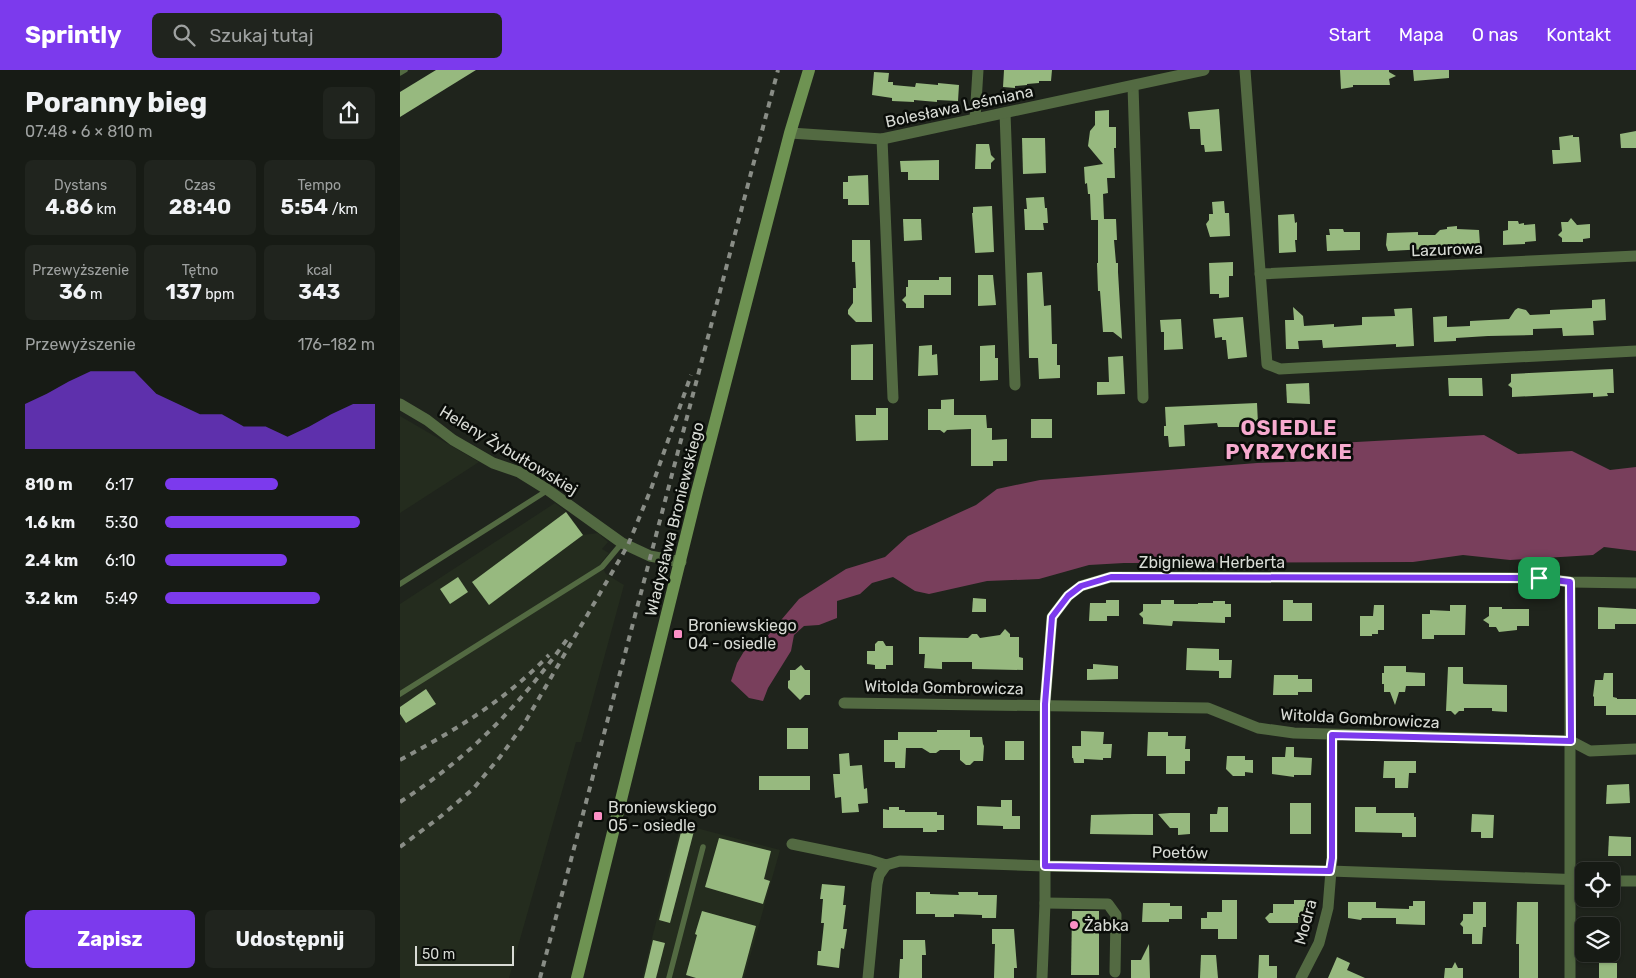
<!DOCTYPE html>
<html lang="pl">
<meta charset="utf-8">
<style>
body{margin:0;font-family:Rubik,sans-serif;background:#20241e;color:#f1f3f6;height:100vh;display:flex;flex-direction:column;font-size:19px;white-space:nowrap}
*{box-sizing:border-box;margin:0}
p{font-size:16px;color:#9ea1a0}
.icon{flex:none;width:28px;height:28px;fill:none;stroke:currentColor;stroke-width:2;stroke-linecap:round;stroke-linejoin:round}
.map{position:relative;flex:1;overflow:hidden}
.side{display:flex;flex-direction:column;background:#171b15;width:400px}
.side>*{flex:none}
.fabs{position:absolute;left:1175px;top:792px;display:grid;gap:10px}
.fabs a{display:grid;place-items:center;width:45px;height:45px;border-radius:8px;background:#171b15;box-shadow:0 1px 4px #0004,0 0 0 1px #363934;font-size:25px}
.scale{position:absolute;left:15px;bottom:12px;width:99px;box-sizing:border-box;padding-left:5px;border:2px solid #d8dbd5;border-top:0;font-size:14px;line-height:18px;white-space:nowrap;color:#d8dbd5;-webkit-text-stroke:4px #0a0d09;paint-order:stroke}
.pin{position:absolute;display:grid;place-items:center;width:42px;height:42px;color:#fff;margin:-21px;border-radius:10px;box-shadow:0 2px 8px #0006}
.round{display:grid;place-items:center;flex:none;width:52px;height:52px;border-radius:8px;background:#20241e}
.summary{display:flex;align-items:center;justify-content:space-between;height:85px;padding:0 25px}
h1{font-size:28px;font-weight:700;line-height:38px}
.metrics{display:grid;grid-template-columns:repeat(3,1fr);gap:8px;height:85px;padding:5px 25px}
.metrics div{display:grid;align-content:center;border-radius:8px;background:#20241e;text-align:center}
.metrics b{font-size:21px;font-weight:700}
.metrics small{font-size:14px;font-weight:400}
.metrics p{font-size:14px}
.chart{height:140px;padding:10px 25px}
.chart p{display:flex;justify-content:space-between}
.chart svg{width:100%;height:90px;margin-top:5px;fill:#7c3aed;opacity:.7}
.cta{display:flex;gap:10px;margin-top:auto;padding:10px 25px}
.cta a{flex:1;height:58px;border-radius:8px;background:#7c3aed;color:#fff;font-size:20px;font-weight:700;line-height:58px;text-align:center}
.cta a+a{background:#20241e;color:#f1f3f6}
ul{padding:0 25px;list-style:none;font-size:16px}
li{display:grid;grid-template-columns:80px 60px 1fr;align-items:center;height:38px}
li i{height:12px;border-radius:6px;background:#7c3aed}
header{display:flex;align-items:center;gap:30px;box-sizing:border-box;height:70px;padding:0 25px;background:#7c3aed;color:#fff}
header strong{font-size:24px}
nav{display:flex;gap:28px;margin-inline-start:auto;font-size:18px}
.search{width:350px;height:45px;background:#20241e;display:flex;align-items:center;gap:12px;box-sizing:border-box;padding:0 18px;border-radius:8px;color:#9ea1a0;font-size:19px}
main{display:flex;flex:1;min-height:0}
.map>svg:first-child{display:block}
</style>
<header>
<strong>Sprintly</strong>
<div class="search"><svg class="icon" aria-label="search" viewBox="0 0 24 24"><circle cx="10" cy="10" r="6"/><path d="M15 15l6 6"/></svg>Szukaj tutaj</div>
<nav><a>Start</a><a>Mapa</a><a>O nas</a><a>Kontakt</a></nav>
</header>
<main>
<section class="side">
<div class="summary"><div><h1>Poranny bieg</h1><p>07:48 · 6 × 810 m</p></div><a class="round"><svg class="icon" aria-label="share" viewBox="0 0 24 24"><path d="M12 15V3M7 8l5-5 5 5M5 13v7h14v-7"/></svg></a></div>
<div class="metrics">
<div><p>Dystans</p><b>4.86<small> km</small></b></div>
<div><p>Czas</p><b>28:40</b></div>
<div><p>Tempo</p><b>5:54<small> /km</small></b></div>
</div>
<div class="metrics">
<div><p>Przewyższenie</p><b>36<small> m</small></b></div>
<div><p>Tętno</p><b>137<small> bpm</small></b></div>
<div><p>kcal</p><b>343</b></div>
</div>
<div class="chart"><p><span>Przewyższenie</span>176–182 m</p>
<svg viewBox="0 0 160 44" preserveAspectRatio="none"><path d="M0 44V22L10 17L20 11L30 6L40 6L50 6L60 17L70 22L80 27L90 27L100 33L110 33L120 38L130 33L140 27L150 22L160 22V44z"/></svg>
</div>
<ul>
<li><b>810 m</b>6:17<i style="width:54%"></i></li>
<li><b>1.6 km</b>5:30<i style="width:93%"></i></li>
<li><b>2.4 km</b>6:10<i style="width:58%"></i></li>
<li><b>3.2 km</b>5:49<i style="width:74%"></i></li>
</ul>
<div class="cta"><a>Zapisz</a><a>Udostępnij</a></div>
</section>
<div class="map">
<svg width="1236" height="908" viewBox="0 0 1236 908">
<rect width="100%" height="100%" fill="#1f241c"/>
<g fill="#242c1e">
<path d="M0 346 79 392 0 443Z"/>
<path d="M155 433 167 442 183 465 198 463 208 472 202 479 209 483 200 494 206 504 224 515 181 672H176L109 908H0V534Z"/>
<path d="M281 754 380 780 344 908H242Z"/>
</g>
<path fill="#793f5c" d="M1084 365 1118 384 1172 381 1210 400 1236 397V481L1204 477 1193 485 1110 490 1063 485 1013 492 724 493 689 495 639 509 587 511 529 524 515 521 493 507 472 513 460 524 437 531V548L419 555 404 556 394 565 391 581 368 618 363 631 349 628 331 611 337 593 349 573 359 576 399 529 446 499 485 487 508 466 576 435 597 419 640 410 857 393 920 391 938 373Z"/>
<g fill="#97b97f">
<path d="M36 0H76L0 47V22Z"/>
<path d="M604 0H652L651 11H639V13L627 14V15L615 16V18L603 17Z"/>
<path d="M940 0H989V2L996 6 989 9 990 15H953V17L941 19Z"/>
<path d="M1013 0H1049V8L1014 11Z"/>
<path d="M474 2 489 3 488 12H493V15L515 17 516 13 538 15V13L559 15 558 31 537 30V32L514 30V32L492 31V28L472 25Z"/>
<path d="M819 39 822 81 805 82 804 75H801L800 59H790L788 42Z"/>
<path d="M709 40V57H716V78H714L715 108H707L708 123 703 124 704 149H716L717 170H714L716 193H718V202L722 269 713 262H703L700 221H698L697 193H698V150H691L690 124H688L687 113 685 114 684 97 703 94 688 76 690 61 695 55V41Z"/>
<path d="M1236 61V78H1221L1220 64Z"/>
<path d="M1173 65V67H1179L1181 92 1153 94 1152 80H1160L1159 67Z"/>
<path d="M622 68H645L646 103 623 104Z"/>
<path d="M576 74H589L591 85 595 89 591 93V99H575Z"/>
<path d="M539 90V110H508V102H501L500 91Z"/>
<path d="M468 105 469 135H448V129H443V112H448V106Z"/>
<path d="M644 127 645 138H647L648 153H643L644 160H625L624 139H627L626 128Z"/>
<path d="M824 131 825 143H829L830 166 810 167 806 154 809 150V144H813L812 132Z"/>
<path d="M592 136 594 182 575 183 572 143H573V137Z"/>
<path d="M894 144 895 153 897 152V170H895L896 182 879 183 878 145Z"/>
<path d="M1171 148 1177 155 1190 154V168L1183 169V172H1162V168L1158 165 1162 161 1161 152H1168Z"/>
<path d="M503 149H521L522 170 504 171Z"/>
<path d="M1108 151H1118L1119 154 1124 153V155L1135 154 1136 171 1125 172V174L1103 175V161L1108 160Z"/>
<path d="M1057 156V159L1079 160 1080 174 1067 175V177L988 181 986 175 987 163 1018 162V165H1035L1040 160 1047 159V157Z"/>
<path d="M929 159H943L944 162H960V180L927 181 926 165H930Z"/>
<path d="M452 170H470L472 252H456L448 244V240L453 233V218H456L455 192H452Z"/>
<path d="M833 192V206H829V227L819 228V224H810L809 193Z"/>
<path d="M642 202 644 236 651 235 652 274H657V295H660V308L639 309 638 288H629L627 203Z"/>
<path d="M578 205H593L596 235 578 236Z"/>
<path d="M539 207H551V225H524V238H506V234L502 230 506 226V217H508V210H539Z"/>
<path d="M1205 229 1206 250 1193 251 1194 265 1163 266 1162 258 1133 259V265L1088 266 1056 268V271L1034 272 1033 247 1047 246V257L1070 256V251L1109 249 1115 240 1118 238 1126 240 1130 245 1150 244V240L1192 238V230Z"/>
<path d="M893 237 903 246 904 256 934 254V257L962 255V247L995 246 994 239 1012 238 1014 276 996 277V274L923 278 922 270 898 271 899 279H886L885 250H894Z"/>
<path d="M843 247 847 287 828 289 826 270H822V267L815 268 813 249Z"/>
<path d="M781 249 783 279 764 280V262H761L760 250Z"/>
<path d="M473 274V310H451V275Z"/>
<path d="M532 275V285L537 284 538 305 518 306 519 276Z"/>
<path d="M595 275V288H598V310L580 311V276Z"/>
<path d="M723 286 725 324 697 325V312H709L708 287Z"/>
<path d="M1213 299 1214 323H1207L1208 326 1193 327V323L1112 327V318L1108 315 1111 312V304Z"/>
<path d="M1048 308H1082L1083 326H1049Z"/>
<path d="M909 313 910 334 887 333 886 314Z"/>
<path d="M554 329V345H586L587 358H592V370L607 369V391H593V396H571V359L547 360 544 363 540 360H528V339H541V330Z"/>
<path d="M857 333 858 354 838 357H818L817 353 784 355 785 376 769 377 768 366H764V356H766L765 337Z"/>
<path d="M476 338H488V370L456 371 455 345H476Z"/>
<rect x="631" y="349" width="21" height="19"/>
<path d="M166 442 183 465 89 535 72 512Z"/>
<path d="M58 507 68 522 50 534 40 519Z"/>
<path d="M573 528 586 529V542H572Z"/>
<path d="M706 530H719V546H707V551H689L690 533H706Z"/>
<path d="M761 530H774V534H798V533H813V531H825V534H831V547H825V553L773 551 772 556 743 554V548L739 544 743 541V534H761Z"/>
<path d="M883 530H893V533H912V551H883Z"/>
<path d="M974 535H984V560H978V564H972V566H960V546H973Z"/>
<path d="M1050 535H1066L1065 565H1034V569H1022V544H1030V540L1050 541Z"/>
<path d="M1089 537H1102V539H1129V556H1117V560L1099 562 1096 557H1089V554L1083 550 1089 546Z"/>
<path d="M1198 537 1236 539V554H1215V559H1198Z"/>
<path d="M605 559 610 564V567H619V587L623 588V600L572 599V592H542V599L524 598 525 584H519V567L568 568 572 564H577L580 568 600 565Z"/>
<path d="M478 571H483L486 576H493V595H486V599H475V595L467 594V581H475V574Z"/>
<path d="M787 578 819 579V590H832L831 608H819V601L786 600Z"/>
<path d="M693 594 718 596V609L687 610V599H693Z"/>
<path d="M401 595 405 600H410V625H405L400 630 388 618V611L390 610V600H395Z"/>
<path d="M984 596H1006V602L1025 603V616H1006L1005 622H999L995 635 990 622H984V614H982V603H984Z"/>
<path d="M1048 597H1063V613L1064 614 1107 615V642L1092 641V638H1064V641H1059L1055 645 1051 641H1046Z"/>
<path d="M1204 603H1213V627L1217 628V629H1236V645H1206V636H1194V627L1193 626 1195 610H1203Z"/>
<path d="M874 605H898V609H912V622H898V625H873Z"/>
<path d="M26 619 36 634 6 653 0 644V637Z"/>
<rect x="387" y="658" width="21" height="21"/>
<path d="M537 660H570V667H582L583 674 584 676 583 691H574L570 695H566L560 690V680H540L536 683H530L522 678H506L505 698H495V692H484V670H498V662H537Z"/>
<path d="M681 661 704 662 703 674H712L711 688H703V690L684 689V693H674L673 688H672V676H681Z"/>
<path d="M748 662H768V666H786L785 679H790V691H785V704H766V686H747Z"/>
<rect x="605" y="671" width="19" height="19"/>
<path d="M886 677H894V687L912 688 911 705H894V707L872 704V687H885Z"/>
<path d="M449 683 450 696 462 695 464 719 467 718 468 733 458 734 459 742 442 743 441 727 435 728 433 704H440L439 684Z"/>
<path d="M827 686H845V690H853V703L845 702V706H833L826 699Z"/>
<path d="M984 691H1016V703H1009L1008 718H995V708H983Z"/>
<rect x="359" y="706" width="51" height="14"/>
<path d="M1229 714 1230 733 1206 734 1207 715Z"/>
<path d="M601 730H612V746H620V759H603V756L577 755V736L601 737Z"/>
<rect x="890" y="733" width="21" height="31"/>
<path d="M489 737H499V740H505V742H537V745H544V760H537V762H523V758H483V739L489 740Z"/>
<path d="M818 737H828V762H810V744H817Z"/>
<path d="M955 737H976V743H1014V747H1016V767H1002V763L955 762Z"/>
<path d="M770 743H790V764L778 765V758H770L758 744Z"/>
<path d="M733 744H753V765L690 764 691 745Z"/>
<path d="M1072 744 1094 745 1093 768H1081V762H1071Z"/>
<path d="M282 758 294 761 270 853 259 850Z"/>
<path d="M1209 766 1231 767V786H1208Z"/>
<path d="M319 768 371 781 364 809 370 811 363 834 305 817Z"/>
<path d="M422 814 445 816 443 835H446L443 859H447L444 879 441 878 439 898 417 895 418 881H421L424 853H421L423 829H420Z"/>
<path d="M516 822H530V824L559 825 558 822H578V825H597L596 848H582V845L554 844V847H535V844H516Z"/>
<path d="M822 830H837V869H818V859H801V848H807V842H822Z"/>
<path d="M894 830H906V847H898V853H869L865 848 870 843H873V834H894Z"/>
<path d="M1013 831H1025V855L996 854V848H962L961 850 948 848V832H976V838L1009 839V836H1013Z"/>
<path d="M1073 832H1086V857H1083L1082 874H1072V864H1063V857L1060 854 1063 850V844H1073Z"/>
<path d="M1117 832H1138V908H1119V874H1116Z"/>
<path d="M743 833H770V836H782V849H769V852H742Z"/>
<path d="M302 841 356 856 342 908H296L286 905 297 865 295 864Z"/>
<path d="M672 841H699V905H671Z"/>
<path d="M592 859H614L617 898H614V908H594L595 874H592Z"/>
<path d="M253 870 265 873 256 908H244Z"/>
<path d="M503 870H525L526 885H522V908H499L500 889H503Z"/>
<path d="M749 874 750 908H731V890H741Z"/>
<path d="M801 885H816L818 908H800Z"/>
<path d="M859 885H869V896H877V908H858Z"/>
<path d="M937 887 950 893 947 900 965 908H928Z"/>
<path d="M1055 892 1058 898H1063V908H1044L1045 898H1052Z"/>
<rect x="1199" y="893" width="18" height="15"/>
</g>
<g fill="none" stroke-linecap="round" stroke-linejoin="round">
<g stroke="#536a42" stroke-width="5.5">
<path d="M0 3 5 0"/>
<path d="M0 514 148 420"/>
<path d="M0 624 202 497 222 473"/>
<path d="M269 908 303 777"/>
</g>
<g stroke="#536a42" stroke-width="11">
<path d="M845 0 867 294 880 299 898 298 1236 281"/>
<path d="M733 16 743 328"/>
<path d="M605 43 615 315"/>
<path d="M575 49 578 0"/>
<path d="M390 63 482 69 804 0"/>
<path d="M482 69 493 328"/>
<path d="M860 204 1236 186"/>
<path d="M0 334 27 350 53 370 93 393 119 402 148 420 222 473 250 486 281 492"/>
<path d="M1170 512V908"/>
<path d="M444 633 808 638 858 658 894 663 1171 671 1190 681 1236 679"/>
<path d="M392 774 470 790 486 795 500 791 645 796 930 801 1184 810"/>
<path d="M1211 811H1236"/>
<path d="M645 833 708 834 716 845 715 902"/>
<path d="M468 908 477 814 479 805 486 795"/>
<path d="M642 908 645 833V634L652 547 668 526 681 516 711 507 1139 508 1170 512 1236 513"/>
<path d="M901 908 919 873 928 838 932 788V665"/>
</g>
<path stroke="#6e9352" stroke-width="12" d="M177 908 297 422 390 63 409 0"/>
<g stroke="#898d86" stroke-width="4" stroke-dasharray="6 6" stroke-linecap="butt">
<path d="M0 690C57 659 103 632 149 585"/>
<path d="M0 732C71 686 119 636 168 568"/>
<path d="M0 777 40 747 73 719 100 687 124 654 228 475 251 419 291 305"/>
<path d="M140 908 378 0"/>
</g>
</g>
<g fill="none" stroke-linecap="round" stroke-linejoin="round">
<defs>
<path id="route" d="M711 507 1139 508 1170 512 1171 671 932 665V788L930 801 645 796V634L652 547 668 526 681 516Z"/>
</defs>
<use href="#route" stroke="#fff" stroke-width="10"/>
<use href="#route" stroke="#7c3aed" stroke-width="6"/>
</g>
<g fill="#fb8fc5" stroke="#0a0d09" stroke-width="2">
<rect x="273" y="559" width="10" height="10" rx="2.5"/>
<rect x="193" y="741" width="10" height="10" rx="2.5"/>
<circle cx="674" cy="855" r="5"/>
</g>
<g text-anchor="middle" stroke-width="5" stroke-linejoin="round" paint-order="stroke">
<g font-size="16" fill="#d8dbd5" stroke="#0a0d09">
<text transform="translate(559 36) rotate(-12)" y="6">Bolesława Leśmiana</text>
<text transform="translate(1047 179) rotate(-2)" y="6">Lazurowa</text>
<text transform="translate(109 380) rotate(31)" y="6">Heleny Żybułtowskiej</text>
<text transform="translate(274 449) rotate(-76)" y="6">Władysława Broniewskiego</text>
<text x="812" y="498">Zbigniewa Herberta</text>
<text transform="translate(544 617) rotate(1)" y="6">Witolda Gombrowicza</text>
<text transform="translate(960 648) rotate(3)" y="6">Witolda Gombrowicza</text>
<text transform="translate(780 782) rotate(1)" y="6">Poetów</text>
<text transform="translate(905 852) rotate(-75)" y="6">Modra</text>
</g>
<g font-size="16" fill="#d8dbd5" stroke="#0a0d09" text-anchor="start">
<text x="288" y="561">Broniewskiego<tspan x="288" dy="18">04 - osiedle</tspan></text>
<text x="208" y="743">Broniewskiego<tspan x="208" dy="18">05 - osiedle</tspan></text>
<text x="684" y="861">Żabka</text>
</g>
<g font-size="21" font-weight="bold" letter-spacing="1" fill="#f6aace" stroke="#0a0d09">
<text x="889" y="365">OSIEDLE<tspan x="889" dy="24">PYRZYCKIE</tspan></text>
</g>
</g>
</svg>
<div class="fabs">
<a><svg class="icon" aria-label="locate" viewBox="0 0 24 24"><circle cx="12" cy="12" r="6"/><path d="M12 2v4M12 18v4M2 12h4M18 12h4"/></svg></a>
<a><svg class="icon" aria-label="layers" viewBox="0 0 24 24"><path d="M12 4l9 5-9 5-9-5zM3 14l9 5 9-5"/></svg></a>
</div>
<div class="scale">50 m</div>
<div class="pin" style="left:1139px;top:508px;background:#1e9e55"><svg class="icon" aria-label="arrive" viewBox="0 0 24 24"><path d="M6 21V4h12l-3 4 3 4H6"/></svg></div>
</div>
</main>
